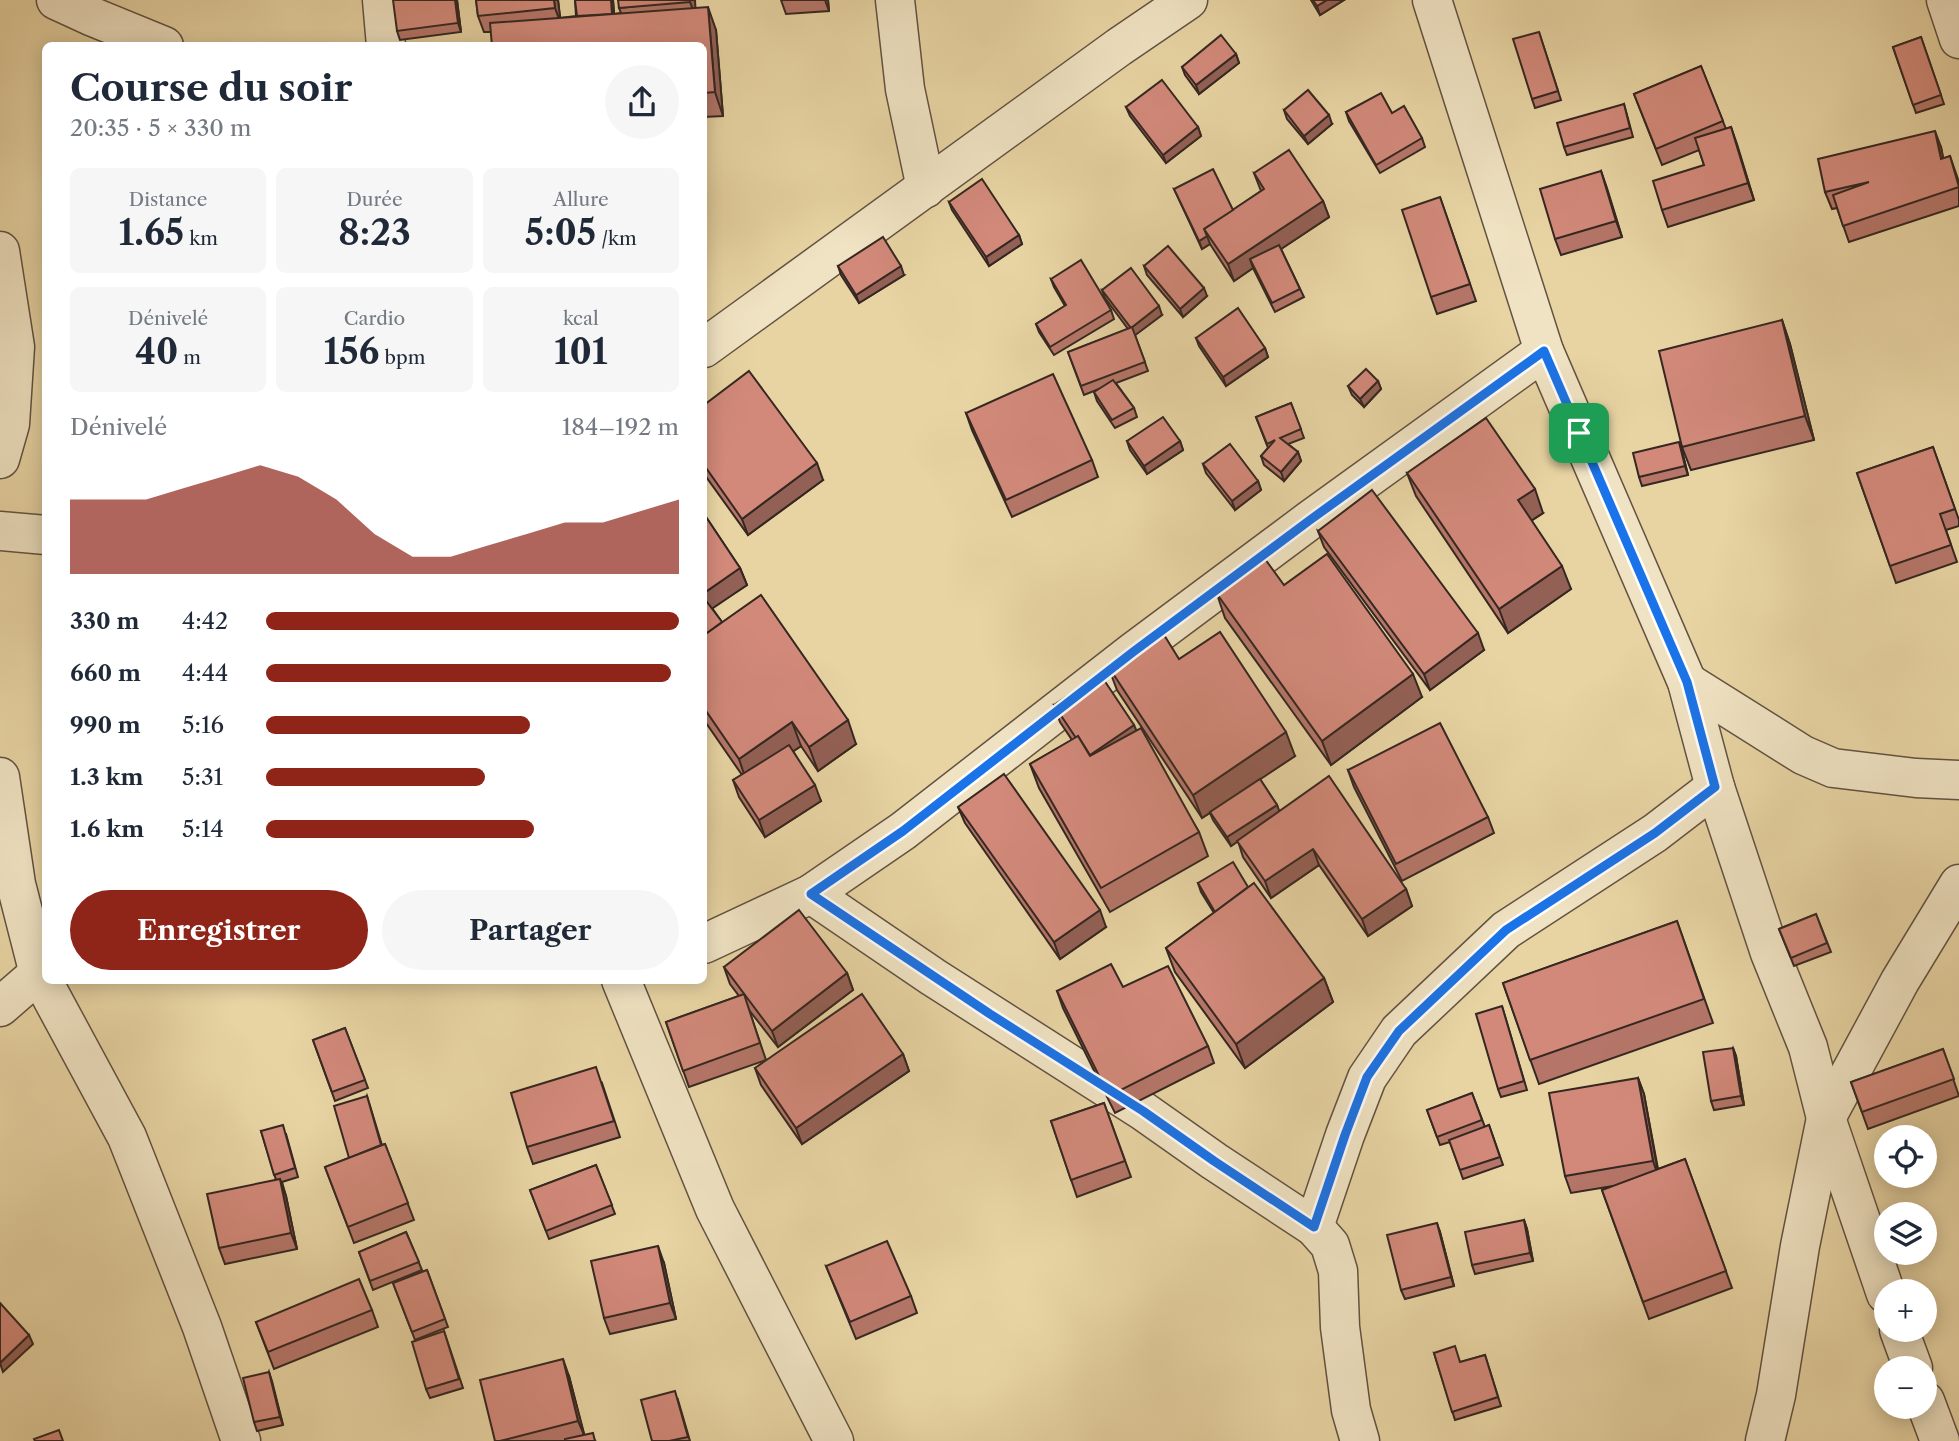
<!DOCTYPE html>
<html lang="fr">
<meta charset="utf-8">
<style>
body{margin:0;font-family:"Libre Caslon Text",serif;background:#f6f6f7;color:#1f2937;height:100vh;display:flex;flex-direction:column;font-size:26px;white-space:nowrap}
*{box-sizing:border-box;margin:0}
p{font-size:23px;color:#747a83}
.icon{flex:none;width:38px;height:38px;fill:none;stroke:currentColor;stroke-width:2;stroke-linecap:round;stroke-linejoin:round}
.map{position:relative;flex:1;overflow:hidden}
.drawer{position:absolute;left:42px;top:42px;width:665px;height:942px;display:flex;flex-direction:column;background:#fff;border-radius:10px;box-shadow:0 4px 18px #0003}
.drawer>*{flex:none}
.buttons{position:absolute;left:1874px;top:1125px;display:grid;gap:14px}
.buttons a{display:grid;place-items:center;width:63px;height:63px;border-radius:50%;background:#fff;box-shadow:0 4px 18px #0003;font-size:35px}
.pin{position:absolute;display:grid;place-items:center;width:60px;height:60px;color:#fff;margin:-30px;border-radius:14px;box-shadow:0 4px 10px #0006}
.round{display:grid;place-items:center;flex:none;width:74px;height:74px;border-radius:37px;background:#f6f6f7}
.headline{display:flex;align-items:center;justify-content:space-between;height:119px;padding:0 28px}
h1{font-size:38px;font-weight:800;line-height:52px}
.figures{display:grid;grid-template-columns:repeat(3,1fr);gap:10px;height:119px;padding:7px 28px}
.figures div{display:grid;align-content:center;border-radius:10px;background:#f6f6f7;text-align:center}
.figures b{font-size:35px;font-weight:800}
.figures small{font-size:19px;font-weight:400}
.figures p{font-size:19px}
.chart{height:196px;padding:14px 28px}
.chart p{display:flex;justify-content:space-between}
.chart svg{width:100%;height:126px;margin-top:7px;fill:#8f2418;opacity:.7}
.primary-button{display:flex;gap:14px;margin-top:auto;padding:14px 28px}
.primary-button a{flex:1;height:80px;border-radius:42px;background:#8f2418;color:#fff;font-size:28px;font-weight:800;line-height:80px;text-align:center}
.primary-button a+a{background:#f6f6f7;color:#1f2937}
ul{padding:0 28px;list-style:none;font-size:23px}
li{display:grid;grid-template-columns:112px 84px 1fr;align-items:center;height:52px}
li i{height:18px;border-radius:9px;background:#8f2418}
.map>svg:first-child{display:block}
</style>
<div class="map">
<svg width="1959" height="1441" viewBox="0 0 1959 1441">
<rect width="100%" height="100%" fill="#e8d4a3"/>
<filter id="stains"><feTurbulence type="fractalNoise" baseFrequency=".00286" numOctaves="4"/><feColorMatrix values="0 0 0 0 .2 0 0 0 0 .09 0 0 0 0 .02 0 0 0 .5 -.17"/></filter>
<radialGradient id="worn" r=".72"><stop offset=".6" stop-color="#630" stop-opacity="0"/><stop offset="1" stop-color="#630" stop-opacity=".3"/></radialGradient>
<g fill="none" stroke-linecap="round" stroke-linejoin="round">
<defs>
<g id="minor">
<path d="M56 0 93 17 164 46"/>
<path d="M382 0 386 46"/>
<path d="M895 0 905 89 926 188"/>
<path d="M1432 0 1544 351 1687 682 1715 787 1770 953 1808 1047 1826 1118 1886 1294"/>
<path d="M1946 0 1959 39"/>
<path d="M0 251 15 347 10 424 0 459"/>
<path d="M704 348 1119 47 1188 0"/>
<path d="M0 531 46 535"/>
<path d="M1687 682 1803 755 1833 768 1916 778 1959 780"/>
<path d="M0 777 16 884 39 974 127 1137 202 1327 241 1441"/>
<path d="M811 894 903 831 1133 652 1310 520 1544 351"/>
<path d="M704 944 811 894 933 977 1143 1111 1214 1161 1314 1227 1330 1245 1338 1271 1340 1327 1351 1410 1360 1441"/>
<path d="M621 980 715 1209 834 1441"/>
<path d="M0 1007 46 967"/>
<path d="M1314 1227 1345 1135 1367 1078 1399 1031 1506 930 1655 833 1715 787"/>
<path d="M1899 1330 1913 1368"/>
<path d="M1925 1401 1940 1441"/>
<path d="M1765 1441 1776 1395 1800 1246 1826 1118 1900 981 1959 884"/>
</g>
</defs>
<use href="#minor" stroke="#625242" stroke-width="41"/>
<use href="#minor" stroke="#f0e3c3" stroke-width="38"/>
</g>
<g fill="#b57669" stroke="#352721" stroke-width="2">
<path d="M457 0 461 32 400 40 397 31Z"/>
<path d="M476 0H558L560 18 576 16 575 0H613L614 14 621 13 619 8 695 0V7L716 30 723 116 704 117V46L491 32H484L478 16Z"/>
<path d="M781 0H828L829 11 786 14Z"/>
<path d="M1311 0H1344L1320 15Z"/>
<path d="M1539 32 1561 100 1535 108 1532 99Z"/>
<path d="M1921 37 1944 104 1916 113 1893 47Z"/>
<path d="M1236 54 1239 63 1199 94 1185 75 1182 67Z"/>
<path d="M1701 66 1726 129 1731 127 1754 200 1668 227 1662 210 1704 165 1699 150 1662 165 1634 94Z"/>
<path d="M1624 104 1633 137 1567 155 1564 147Z"/>
<path d="M1126 107 1198 127 1201 136 1166 163 1130 116Z"/>
<path d="M1284 110 1332 124 1308 144 1287 119Z"/>
<path d="M1346 112 1392 113 1422 138 1425 147 1380 173 1349 121Z"/>
<path d="M1941 147 1943 159 1950 156 1959 182V206L1849 242 1837 208 1832 209 1825 192Z"/>
<path d="M1601 171 1622 237 1561 255 1555 239Z"/>
<path d="M1254 173 1323 201 1329 217 1281 249 1304 297 1275 312 1253 268 1234 281 1210 244 1202 249 1174 189 1233 210 1261 191Z"/>
<path d="M1440 197 1476 301 1437 314 1431 297Z"/>
<path d="M949 202 1019 235 1022 244 989 266 952 210Z"/>
<path d="M838 266 904 275 859 303 841 275Z"/>
<path d="M1144 266 1207 296 1183 317 1147 275Z"/>
<path d="M1051 279 1111 310 1114 319 1054 355 1039 332 1036 324 1065 306 1054 287Z"/>
<path d="M1102 290 1162 315 1135 335 1148 371 1116 383 1134 408 1137 417 1115 428 1097 401 1094 392 1099 389 1084 395 1068 352 1128 329 1105 298Z"/>
<path d="M1782 320 1790 344 1814 440 1691 470 1682 447Z"/>
<path d="M1196 338 1265 348 1268 357 1226 386 1199 346Z"/>
<path d="M1378 381 1381 389 1364 407 1352 395 1348 386Z"/>
<path d="M1291 403 1304 438 1288 444 1298 452 1301 461 1284 481 1264 465 1261 456 1268 448 1256 417Z"/>
<path d="M704 405 823 480 748 535 704 474Z"/>
<path d="M966 413 1092 460 1098 477 1012 517 972 430Z"/>
<path d="M1127 441H1180L1183 450 1147 474 1130 450Z"/>
<path d="M1933 447 1959 520V526L1946 530 1957 562 1896 583 1857 473Z"/>
<path d="M1682 451 1688 475 1642 486 1639 477Z"/>
<path d="M1203 464 1258 481 1261 490 1235 510 1206 473Z"/>
<path d="M1407 473 1543 513 1531 521 1571 589 1508 633 1416 496Z"/>
<path d="M704 514 740 568 747 585 712 608 722 622 856 744 818 771 801 746 793 751 821 801 765 837 739 797 733 780 742 775 704 720Z"/>
<path d="M1318 531 1484 650 1430 690 1324 547Z"/>
<path d="M1284 585 1422 697 1331 765 1225 618 1217 594Z"/>
<path d="M1179 659 1295 756 1260 779 1277 805 1279 811 1406 889 1412 906 1368 936 1319 865 1271 898 1243 857 1238 841 1231 846 1213 820 1210 813 1202 818 1117 690 1108 666Z"/>
<path d="M1054 705 1136 730 1199 832 1208 856 1110 912 1039 788 1030 764 1072 740 1060 722Z"/>
<path d="M1348 770 1488 817 1494 833 1402 881 1354 787Z"/>
<path d="M958 807 1106 927 1060 959 965 823Z"/>
<path d="M1198 883 1248 887 1324 978 1333 1002 1245 1068 1175 972 1166 948 1214 913 1201 892Z"/>
<path d="M1816 914 1831 952 1794 966 1779 929Z"/>
<path d="M1677 921 1713 1023 1539 1084 1503 983Z"/>
<path d="M724 967 847 973 853 990 778 1047 749 1010 766 1060 689 1087 666 1022 739 996 730 984Z"/>
<path d="M1123 987 1208 1046 1214 1063 1115 1113 1063 1008 1057 991Z"/>
<path d="M1502 1006 1527 1090 1501 1097 1498 1089Z"/>
<path d="M345 1028 368 1088 335 1101 313 1040Z"/>
<path d="M1733 1048 1736 1056 1744 1105 1714 1110 1711 1101Z"/>
<path d="M1943 1049 1959 1096 1868 1129 1851 1082Z"/>
<path d="M903 1054 909 1071 802 1144 761 1085 755 1068Z"/>
<path d="M1638 1078 1644 1094 1658 1169 1685 1159 1732 1288 1649 1319 1602 1190 1613 1186 1571 1193 1565 1176Z"/>
<path d="M602 1083 620 1137 533 1164 527 1147Z"/>
<path d="M1472 1093 1485 1127 1489 1125 1503 1165 1463 1179 1450 1142 1440 1145 1427 1110Z"/>
<path d="M367 1096 382 1145 385 1144 414 1220 354 1243 325 1167 349 1158Z"/>
<path d="M1104 1103 1131 1177 1077 1197 1051 1121Z"/>
<path d="M261 1131 286 1134 298 1177 282 1182 286 1196 297 1249 225 1264 219 1248 276 1180Z"/>
<path d="M596 1165 615 1214 549 1239 530 1190Z"/>
<path d="M1524 1220 1527 1229 1533 1261 1475 1274 1472 1265Z"/>
<path d="M406 1232 422 1270 373 1290 359 1252Z"/>
<path d="M1440 1232 1454 1286 1405 1299 1401 1290Z"/>
<path d="M664 1263 676 1319 610 1334 604 1318Z"/>
<path d="M826 1266 911 1296 917 1313 856 1339Z"/>
<path d="M427 1270 448 1327 415 1340 393 1283Z"/>
<path d="M372 1310 378 1327 274 1369 256 1322Z"/>
<path d="M444 1331 463 1388 430 1398 426 1389Z"/>
<path d="M1434 1353 1461 1362 1485 1355 1501 1406 1455 1420Z"/>
<path d="M269 1372 283 1425 257 1431 254 1422Z"/>
<path d="M569 1376 584 1435 596 1441H495Z"/>
<path d="M678 1400 690 1441H652Z"/>
</g>
<g fill="#936055" stroke="#352721" stroke-width="2">
<path d="M455 0H457L461 32 458 23Z"/>
<path d="M554 0H558L561 24 555 8Z"/>
<path d="M611 0H613L615 23 612 14Z"/>
<path d="M690 0H695L696 18 690 2Z"/>
<path d="M825 0H828L829 11Z"/>
<path d="M1327 0H1344L1320 15 1317 6Z"/>
<path d="M708 7 716 30 723 116 715 92Z"/>
<path d="M1236 54 1239 63 1199 94 1196 85Z"/>
<path d="M1329 115 1332 124 1308 144 1304 136Z"/>
<path d="M1198 127 1201 136 1166 163 1163 155Z"/>
<path d="M1731 127 1737 144 1754 200 1748 183Z"/>
<path d="M1935 131 1941 147 1947 176 1941 159Z"/>
<path d="M1601 171 1607 188 1622 237 1616 221Z"/>
<path d="M1323 201 1329 217 1254 267 1250 259 1253 268 1234 281 1228 264Z"/>
<path d="M1019 235 1022 244 989 266 986 257Z"/>
<path d="M1207 236 1210 244 1202 249 1199 241Z"/>
<path d="M901 266 904 275 859 303 856 295Z"/>
<path d="M1204 288 1207 296 1183 317 1180 309Z"/>
<path d="M1159 306 1162 315 1134 336 1131 328Z"/>
<path d="M1782 320 1790 344 1814 440 1805 416Z"/>
<path d="M1265 348 1268 357 1226 386 1223 377Z"/>
<path d="M1378 381 1381 389 1364 407 1360 399Z"/>
<path d="M1180 441 1183 450 1147 474 1144 466Z"/>
<path d="M1679 442 1682 451 1688 475 1685 466Z"/>
<path d="M1298 452 1301 461 1284 481 1281 472Z"/>
<path d="M817 463 823 480 748 535 742 519Z"/>
<path d="M1258 481 1261 490 1235 510 1232 501Z"/>
<path d="M1535 489 1543 513 1526 524 1518 500Z"/>
<path d="M1562 566 1571 589 1508 633 1499 609Z"/>
<path d="M740 568 747 585 704 614V593Z"/>
<path d="M1478 633 1484 650 1430 690 1424 674Z"/>
<path d="M1413 674 1422 697 1331 765 1322 741Z"/>
<path d="M848 720 856 744 818 771 809 747Z"/>
<path d="M792 722 801 746 747 783 739 759Z"/>
<path d="M1134 725 1141 741 1088 756Z"/>
<path d="M1286 732 1295 756 1202 818 1193 795Z"/>
<path d="M815 785 821 801 765 837 759 820Z"/>
<path d="M1277 805 1280 813 1231 846 1227 837Z"/>
<path d="M1313 849 1319 865 1271 898 1265 881Z"/>
<path d="M1406 889 1412 906 1368 936 1362 919Z"/>
<path d="M1100 910 1106 927 1060 959 1054 942Z"/>
<path d="M847 973 853 990 778 1047 772 1031Z"/>
<path d="M1324 978 1333 1002 1245 1068 1236 1044Z"/>
<path d="M1733 1048 1736 1056 1744 1105 1741 1096Z"/>
<path d="M903 1054 909 1071 802 1144 796 1128Z"/>
<path d="M1638 1078 1644 1094 1659 1178 1653 1161Z"/>
<path d="M280 1179 286 1196 297 1249 291 1233Z"/>
<path d="M1524 1220 1527 1229 1533 1261 1530 1253Z"/>
<path d="M1437 1223 1440 1232 1454 1286 1451 1277Z"/>
<path d="M658 1246 664 1263 676 1319 670 1303Z"/>
<path d="M29 1335 33 1344 3 1372 0 1363Z"/>
<path d="M563 1359 569 1376 585 1437 578 1421Z"/>
<path d="M269 1372 272 1381 283 1425 280 1417Z"/>
</g>
<g fill="#d2897a" stroke="#352721" stroke-width="2">
<path d="M393 0H455L458 23 397 31Z"/>
<path d="M476 0H554L555 8 478 16Z"/>
<path d="M575 0H611L612 14 577 16Z"/>
<path d="M618 0H690V2L619 8Z"/>
<path d="M1313 0H1327L1317 6Z"/>
<path d="M708 7 715 92 704 93V46H492L490 23Z"/>
<path d="M1539 32 1558 91 1532 99 1513 39Z"/>
<path d="M1221 35 1236 54 1196 85 1182 67Z"/>
<path d="M1921 37 1941 95 1913 105 1893 47Z"/>
<path d="M1701 66 1723 121 1656 149 1634 94Z"/>
<path d="M1162 80 1198 127 1163 155 1126 107Z"/>
<path d="M1308 90 1329 115 1304 136 1284 110Z"/>
<path d="M1381 93 1392 113 1404 106 1422 138 1376 165 1346 112Z"/>
<path d="M1624 104 1630 128 1564 147 1557 123Z"/>
<path d="M1731 127 1748 183 1662 210 1653 181 1704 165 1695 138Z"/>
<path d="M1935 131 1941 159 1950 156 1959 187 1843 226 1833 195 1869 182 1825 192 1818 159Z"/>
<path d="M1289 150 1323 201 1228 264 1204 229 1264 189 1254 173Z"/>
<path d="M1213 169 1233 210 1204 229 1207 236 1199 241 1174 189Z"/>
<path d="M1601 171 1616 221 1555 239 1540 189Z"/>
<path d="M982 179 1019 235 986 257 949 202Z"/>
<path d="M1440 197 1470 284 1431 297 1402 210Z"/>
<path d="M883 237 901 266 856 295 838 266Z"/>
<path d="M1279 245 1300 289 1272 303 1250 259Z"/>
<path d="M1168 246 1204 288 1180 309 1144 266Z"/>
<path d="M1081 260 1111 310 1050 347 1036 324 1066 305 1051 279Z"/>
<path d="M1131 268 1159 306 1131 328 1102 290Z"/>
<path d="M1238 308 1265 348 1223 377 1196 338Z"/>
<path d="M1782 320 1805 416 1682 447 1659 351Z"/>
<path d="M1132 327 1145 362 1081 386 1068 352Z"/>
<path d="M1366 369 1378 381 1360 399 1348 386Z"/>
<path d="M749 371 817 463 742 519 704 465V405Z"/>
<path d="M1053 374 1092 460 1006 500 966 413Z"/>
<path d="M1113 380 1134 408 1112 420 1094 392Z"/>
<path d="M1291 403 1301 429 1280 438 1298 452 1281 472 1261 456 1275 440 1267 444 1256 417Z"/>
<path d="M1163 417 1180 441 1144 466 1127 441Z"/>
<path d="M1486 418 1535 489 1518 500 1562 566 1499 609 1407 473Z"/>
<path d="M1679 442 1685 466 1639 477 1633 453Z"/>
<path d="M1230 444 1258 481 1232 501 1203 464Z"/>
<path d="M1933 447 1955 509 1940 514 1951 545 1890 566 1857 473Z"/>
<path d="M1372 490 1478 633 1424 674 1318 531Z"/>
<path d="M704 514 740 568 704 593Z"/>
<path d="M1327 554 1413 674 1322 741 1217 594 1265 559 1284 585Z"/>
<path d="M761 595 848 720 809 747 792 722 739 759 704 708V635Z"/>
<path d="M707 602 722 622 704 635V605Z"/>
<path d="M1161 630 1179 659 1220 632 1286 732 1193 795 1108 666Z"/>
<path d="M1100 674 1134 725 1090 755 1078 736 1076 738 1054 705Z"/>
<path d="M1440 723 1488 817 1396 864 1348 770Z"/>
<path d="M1141 728 1199 832 1101 888 1030 764 1078 736 1090 756Z"/>
<path d="M789 745 815 785 759 820 733 780Z"/>
<path d="M1004 774 1100 910 1054 942 958 807Z"/>
<path d="M1329 776 1406 889 1362 919 1313 849 1265 881 1237 841Z"/>
<path d="M1260 779 1277 805 1227 837 1210 812Z"/>
<path d="M1233 862 1248 887 1215 912 1198 883Z"/>
<path d="M1254 883 1324 978 1236 1044 1166 948Z"/>
<path d="M799 910 847 973 772 1031 724 967Z"/>
<path d="M1816 914 1827 943 1791 958 1779 929Z"/>
<path d="M1677 921 1704 999 1530 1060 1503 983Z"/>
<path d="M1111 964 1123 987 1168 966 1208 1046 1109 1096 1057 991Z"/>
<path d="M744 994 760 1043 683 1071 666 1022Z"/>
<path d="M862 994 903 1054 796 1128 755 1068Z"/>
<path d="M1502 1006 1524 1081 1498 1089 1476 1014Z"/>
<path d="M345 1028 365 1080 332 1092 313 1040Z"/>
<path d="M1733 1048 1741 1096 1711 1101 1703 1052Z"/>
<path d="M1943 1049 1954 1079 1862 1112 1851 1082Z"/>
<path d="M596 1067 614 1121 527 1147 511 1093Z"/>
<path d="M1638 1078 1653 1161 1565 1176 1549 1093Z"/>
<path d="M1472 1093 1482 1120 1437 1137 1427 1110Z"/>
<path d="M367 1096 381 1145 349 1158 334 1106Z"/>
<path d="M1104 1103 1125 1161 1071 1180 1051 1121Z"/>
<path d="M283 1125 295 1168 274 1175 261 1131Z"/>
<path d="M1489 1125 1500 1157 1460 1170 1449 1140Z"/>
<path d="M385 1144 408 1203 348 1227 325 1167Z"/>
<path d="M1685 1159 1726 1271 1643 1302 1602 1190Z"/>
<path d="M596 1165 612 1205 546 1231 530 1190Z"/>
<path d="M280 1179 291 1233 219 1248 207 1194Z"/>
<path d="M1524 1220 1530 1253 1472 1265 1465 1232Z"/>
<path d="M1437 1223 1451 1277 1401 1290 1387 1235Z"/>
<path d="M406 1232 419 1262 370 1281 359 1252Z"/>
<path d="M887 1241 911 1296 850 1322 826 1266Z"/>
<path d="M658 1246 670 1303 604 1318 591 1261Z"/>
<path d="M427 1270 445 1319 412 1332 393 1283Z"/>
<path d="M359 1279 372 1310 268 1352 256 1322Z"/>
<path d="M0 1303 29 1335 0 1363Z"/>
<path d="M444 1331 459 1379 426 1389 412 1342Z"/>
<path d="M1455 1346 1460 1362 1485 1355 1498 1397 1452 1412 1434 1353Z"/>
<path d="M563 1359 578 1421 500 1441H495L480 1380Z"/>
<path d="M269 1372 280 1417 254 1422 243 1378Z"/>
<path d="M675 1391 688 1437 669 1441H652L641 1400Z"/>
<path d="M59 1430 63 1441H35L34 1439Z"/>
<path d="M593 1433 595 1441H565V1439Z"/>
</g>
<g fill="none" stroke-linecap="round" stroke-linejoin="round">
<defs>
<path id="route" d="M1544 351 1687 682 1715 787 1655 833 1506 930 1399 1031 1367 1077 1345 1135 1314 1227 1214 1161 1143 1111 990 1014 811 894 903 831 1133 652 1310 520Z"/>
</defs>
<use href="#route" stroke="#fff" stroke-width="14"/>
<use href="#route" stroke="#1a73e8" stroke-width="9"/>
</g>
<rect width="100%" height="100%" filter="url(#stains)"/>
<rect width="100%" height="100%" fill="url(#worn)"/>
</svg>
<div class="buttons">
<a><svg class="icon" aria-label="locate" viewBox="0 0 24 24"><circle cx="12" cy="12" r="6"/><path d="M12 2v4M12 18v4M2 12h4M18 12h4"/></svg></a>
<a><svg class="icon" aria-label="layers" viewBox="0 0 24 24"><path d="M12 4l9 5-9 5-9-5zM3 14l9 5 9-5"/></svg></a>
<a>+</a>
<a>−</a>
</div>
<div class="pin" style="left:1579px;top:433px;background:#1e9e55"><svg class="icon" aria-label="arrive" viewBox="0 0 24 24"><path d="M6 21V4h12l-3 4 3 4H6"/></svg></div>
<section class="drawer">
<div class="headline"><div><h1>Course du soir</h1><p>20:35 · 5 × 330 m</p></div><a class="round"><svg class="icon" aria-label="share" viewBox="0 0 24 24"><path d="M12 15V3M7 8l5-5 5 5M5 13v7h14v-7"/></svg></a></div>
<div class="figures">
<div><p>Distance</p><b>1.65<small> km</small></b></div>
<div><p>Durée</p><b>8:23</b></div>
<div><p>Allure</p><b>5:05<small> /km</small></b></div>
</div>
<div class="figures">
<div><p>Dénivelé</p><b>40<small> m</small></b></div>
<div><p>Cardio</p><b>156<small> bpm</small></b></div>
<div><p>kcal</p><b>101</b></div>
</div>
<div class="chart"><p><span>Dénivelé</span>184–192 m</p>
<svg viewBox="0 0 160 44" preserveAspectRatio="none"><path d="M0 44V18L10 18L20 18L30 14L40 10L50 6L60 10L70 18L80 30L90 38L100 38L110 34L120 30L130 26L140 26L150 22L160 18V44z"/></svg>
</div>
<ul>
<li><b>330 m</b>4:42<i style="width:100%"></i></li>
<li><b>660 m</b>4:44<i style="width:98%"></i></li>
<li><b>990 m</b>5:16<i style="width:64%"></i></li>
<li><b>1.3 km</b>5:31<i style="width:53%"></i></li>
<li><b>1.6 km</b>5:14<i style="width:65%"></i></li>
</ul>
<div class="primary-button"><a>Enregistrer</a><a>Partager</a></div>
</section>
</div>
